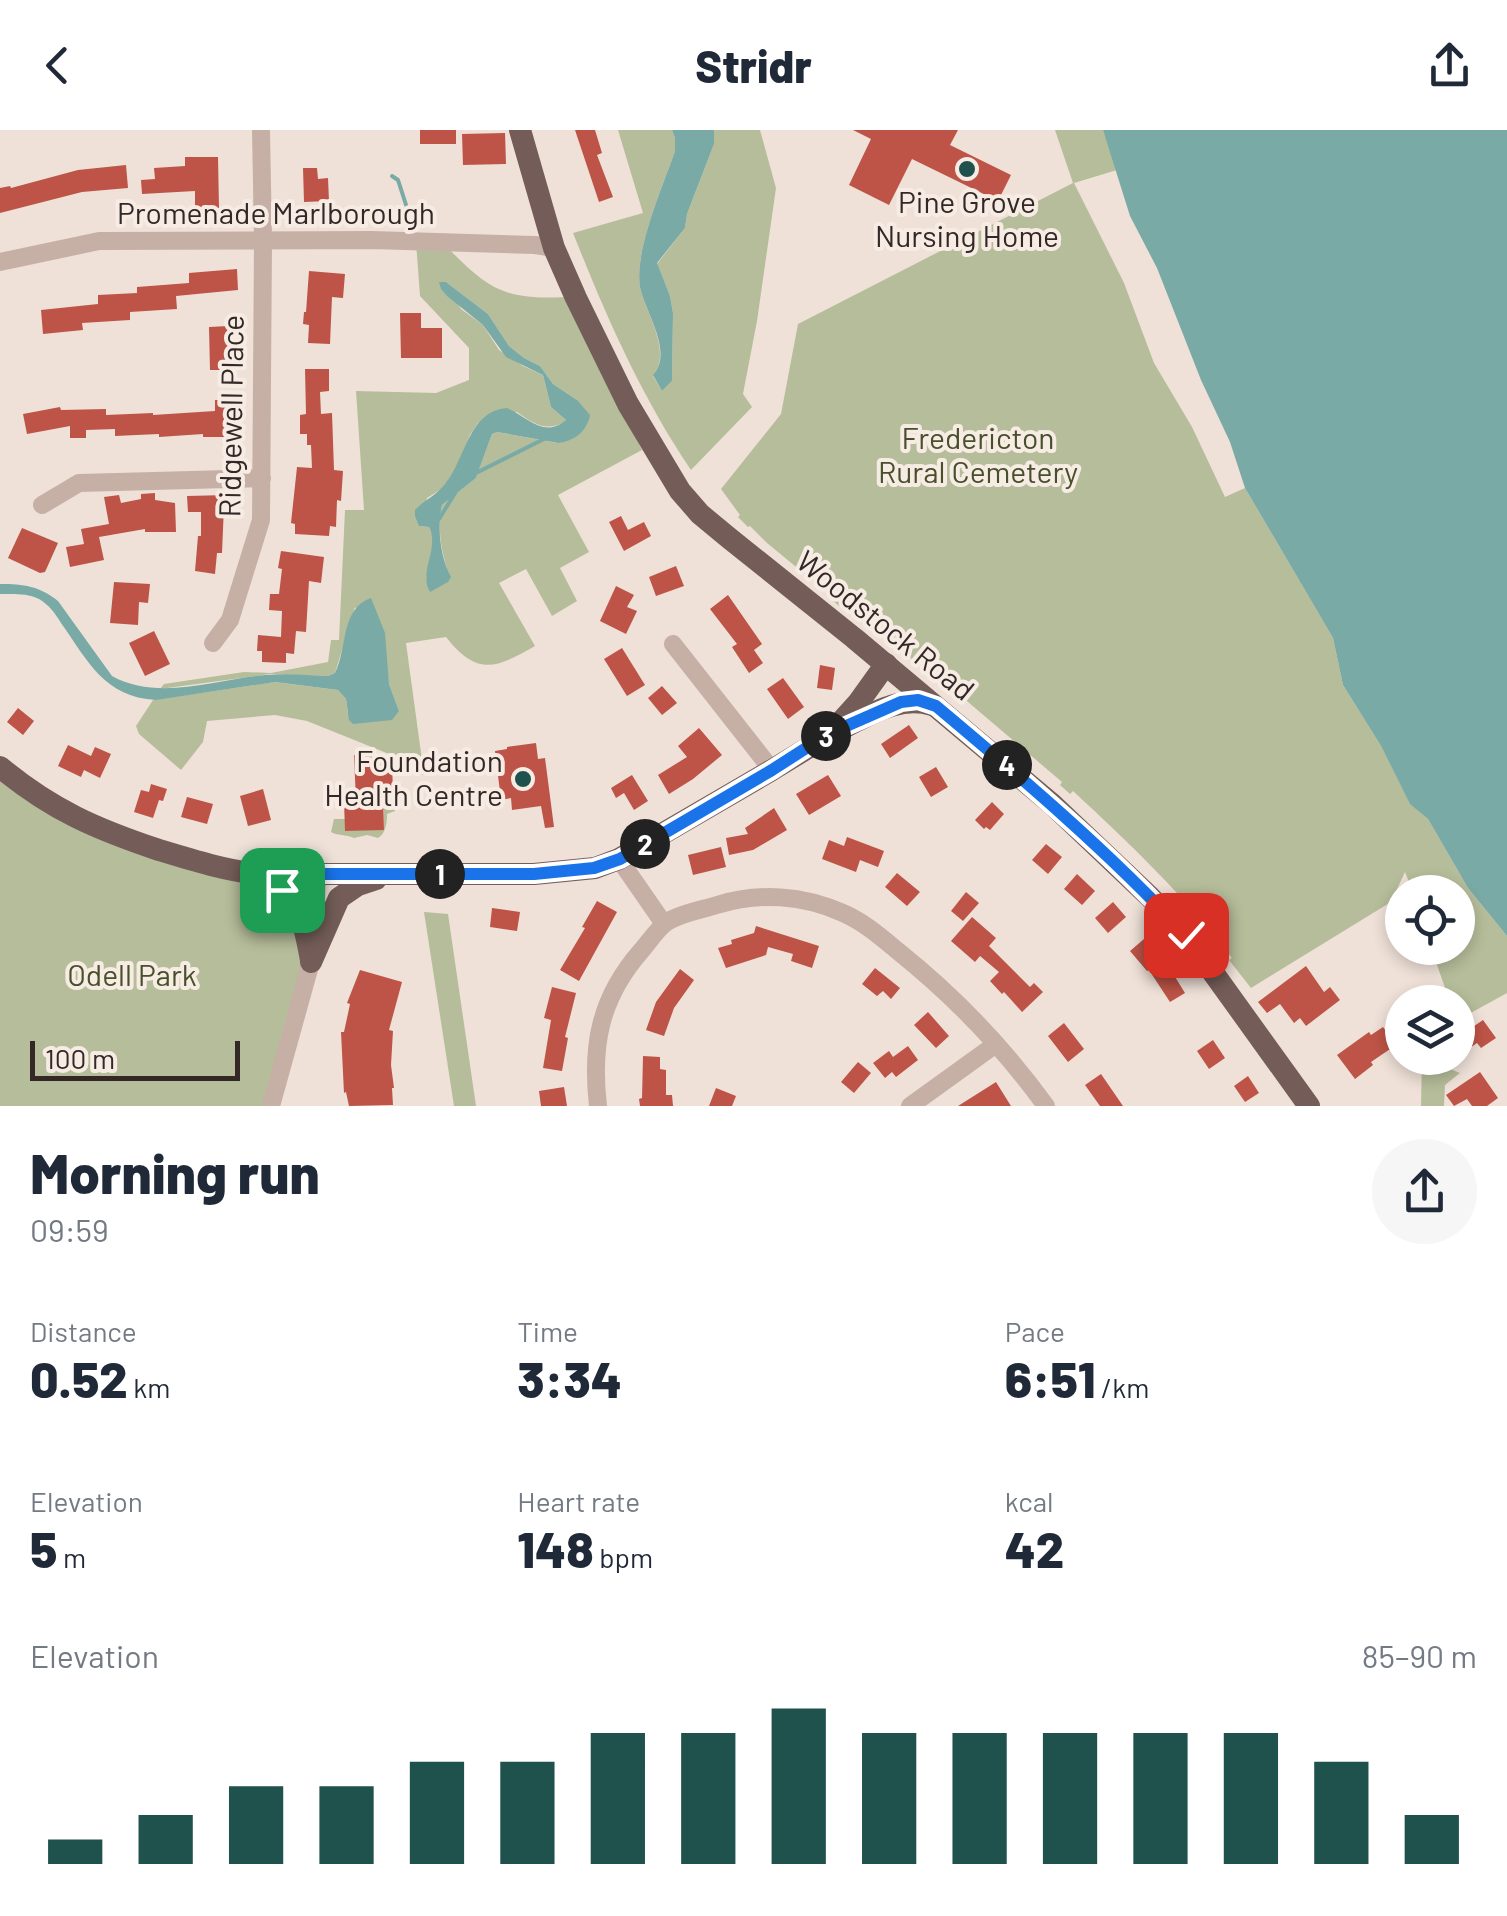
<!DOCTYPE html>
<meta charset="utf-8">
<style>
body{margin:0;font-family:Barlow,sans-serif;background:#f6f6f7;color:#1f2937;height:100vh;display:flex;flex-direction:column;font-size:38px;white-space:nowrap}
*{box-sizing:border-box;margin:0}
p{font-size:32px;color:#747a83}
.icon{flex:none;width:55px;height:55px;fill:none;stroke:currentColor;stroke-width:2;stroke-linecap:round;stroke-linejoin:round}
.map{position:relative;height:976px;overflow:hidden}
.side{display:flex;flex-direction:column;background:#fff;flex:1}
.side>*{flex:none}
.controls{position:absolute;left:1385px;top:745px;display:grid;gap:20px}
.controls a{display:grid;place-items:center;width:90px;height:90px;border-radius:50%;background:#fff;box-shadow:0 5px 15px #0003;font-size:50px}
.scale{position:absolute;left:30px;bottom:25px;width:210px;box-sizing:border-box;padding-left:10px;border:5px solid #332826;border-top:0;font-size:28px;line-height:35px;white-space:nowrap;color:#332826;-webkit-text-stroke:8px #f7ece4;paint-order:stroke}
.pin{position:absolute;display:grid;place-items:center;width:85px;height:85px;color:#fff;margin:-42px;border-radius:20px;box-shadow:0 5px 15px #0006}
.km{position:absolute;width:50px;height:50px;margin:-25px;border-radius:50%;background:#222;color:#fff;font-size:28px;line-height:50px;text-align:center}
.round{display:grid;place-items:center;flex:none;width:105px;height:105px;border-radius:52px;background:#f6f6f7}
.headline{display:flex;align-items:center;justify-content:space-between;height:170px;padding:0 30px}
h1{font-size:55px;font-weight:800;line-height:75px}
.figures{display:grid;grid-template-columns:repeat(3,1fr);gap:15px;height:170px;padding:10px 30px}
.figures div{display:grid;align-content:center}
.figures b{font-size:50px;font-weight:800}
.figures small{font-size:28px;font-weight:400}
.figures p{font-size:28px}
.chart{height:280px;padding:20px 30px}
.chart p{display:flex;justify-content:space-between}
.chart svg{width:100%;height:180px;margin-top:10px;stroke:#1f514d;stroke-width:6}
header{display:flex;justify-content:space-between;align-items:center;height:130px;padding:0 30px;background:#fff;font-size:45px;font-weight:800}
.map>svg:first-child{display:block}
</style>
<header><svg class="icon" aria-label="back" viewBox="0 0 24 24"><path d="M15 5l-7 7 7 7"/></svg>Stridr<svg class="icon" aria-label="share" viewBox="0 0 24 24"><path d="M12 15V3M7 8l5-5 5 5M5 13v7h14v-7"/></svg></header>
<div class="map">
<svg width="1507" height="976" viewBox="0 0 1507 976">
<rect width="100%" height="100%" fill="#efe1d8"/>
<g fill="#b6bd9a" fill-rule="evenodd">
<path d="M618 0H672L675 8V21C663 56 634 121 640 157 645 182 673 221 653 246L662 261 672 251 673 183 670 166 657 134 685 98 687 84 714 14V0H760L776 58 757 191 743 264 752 277 691 340C641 266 606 186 573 103L643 83Z"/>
<path d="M1055 0H1103L1117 40 1074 53 1124 153 1154 233 1192 297 1225 367 1245 358 1333 508 1343 555 1381 616 1410 673 1428 689 1468 758 1507 806V863L1458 890V872H1450L1431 818H1458V762H1413L1405 742 1391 772 1251 858 1229 830 1232 828C1185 766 1130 714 1073 661L1070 664 1060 655 1062 652 961 566 917 531 898 523 899 520 894 515 891 517 888 515 889 512 845 477 842 478 833 471 834 468 767 413 750 396 748 397 738 387 740 385 721 359 781 284 798 194 1073 53Z"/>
<path d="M441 111C485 156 500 171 566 167L642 320 558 365 589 422 560 438 577 471 552 486 526 439 499 453 535 516C495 539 477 546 446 507L406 513 424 645 410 643 394 626 307 591 275 585 207 591 203 612 181 640 139 604 136 596 153 570 274 552 338 560 346 569 348 584 399 581 389 554 387 540 355 477 335 543 328 546 270 544 160 559 164 554 244 542 271 543 328 532 331 510H339L345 380H364L356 261 436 263 469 250V218L420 166 416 112ZM446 152 488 184 509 216 524 228 540 236 553 254 577 270 557 313 497 302 492 304 476 348 442 375C437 397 441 422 449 444L426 449 434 409 429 397 419 396 427 368 443 358 458 336 470 305 478 293 517 282C534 294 545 302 565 292L566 290 551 277 543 245 523 236 499 220 483 195 461 179Z"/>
<path d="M0 637 25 658 282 760 311 832 271 976H0Z"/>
<path d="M392 651 395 681 387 684C387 693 386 703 378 708L367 705 354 708C346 704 337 706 331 702L334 689H345L384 700V671L380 663H392Z"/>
<path d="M424 782 448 784 476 976H454Z"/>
<path d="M1422 928 1460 943 1445 955 1444 976H1421Z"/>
</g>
<g fill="#79aaa6">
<path d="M672 0H714V14L687 84 685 98 657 133 670 166 673 183 672 251 662 261 653 245C674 222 645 182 640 157 634 121 663 56 675 21V8Z"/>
<path d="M1103 0H1507V806L1468 758 1428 689 1410 674 1381 616 1343 555 1333 508 1245 358 1230 312 1201 250 1157 138 1130 86Z"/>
<path d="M439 152H446L488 184 509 216 524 228 540 236 553 254 577 270 590 285C587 301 575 311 558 313L497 302 492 304 476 348 442 375C437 398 440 426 451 447L448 452 430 462C418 442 440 418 429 397L419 396 415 386V380C424 370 437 365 445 354 466 329 468 281 507 278 528 287 544 309 566 290L551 277 543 245 506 227 483 195 447 166 441 159Z"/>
<path d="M0 454C24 454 39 456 58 471L112 546C159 572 216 549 266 545 286 543 308 545 328 546L335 543C348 517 340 479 371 468L385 503 389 554 399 581 392 590 353 594 349 590 346 569 338 560 275 552 156 570C104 567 88 531 61 493 55 483 49 475 39 469 27 463 14 464 0 464Z"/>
</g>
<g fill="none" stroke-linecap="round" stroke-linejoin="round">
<g stroke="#79aaa6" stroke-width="4">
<path d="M392 46 398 50 408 81"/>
<path d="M476 343 544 309"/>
<path d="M439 389 455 363"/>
</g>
</g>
<g fill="#be5447">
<rect x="420" y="0" width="36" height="14"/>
<path d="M575 0H595L602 23 597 25 613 67 599 72Z"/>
<path d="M853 0H958L950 15 1011 45 998 71 912 29 889 75 849 55 871 9Z"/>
<path d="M505 3 506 34 463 35 462 4Z"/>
<path d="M185 27H218L219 78H195V61L142 64 141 50 155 49 154 38 185 36Z"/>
<path d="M126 35 128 58 82 62 0 83V58L10 56 11 58 78 40Z"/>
<path d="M303 38H317L318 49 328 48 329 71 304 72Z"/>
<path d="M237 139 238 160 176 166 177 179 130 182V190L82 193 83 200 43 204 41 180 98 174V165L137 163V157L189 153V143Z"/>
<path d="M309 141 345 144 343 168 332 167 330 214 308 213 309 195 303 194 304 182H306Z"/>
<path d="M400 183H421V198H442V228H401Z"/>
<path d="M228 196 230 240H210L209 197Z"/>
<path d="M305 239H329V261L320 262 321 284 332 283 334 340 343 341 341 371 337 370 336 397 330 396 329 406 295 404V394L291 393 297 337 312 338 311 315H307V304H300V285L306 284Z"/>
<path d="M215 270H237L238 307H203V304L159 307V304L115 306V299L86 300V308H70V296L27 304 23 284 60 277 61 280 106 279V285L153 283V285L215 281Z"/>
<path d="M155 363V370L175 373 176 402H145V399L99 407 104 430 70 437 66 417 84 414 81 399 109 394 104 367 119 365 121 373 141 369V364Z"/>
<path d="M227 365V374L224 376 222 423H217L215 444 195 441 198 406H201V382H188L187 366Z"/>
<path d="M621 386 628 400 644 392 651 406 624 421 609 392Z"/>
<path d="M22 398 58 413 45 442 40 443 8 428Z"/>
<path d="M281 421 324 427 321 453 309 451 306 502 296 501 294 524 286 523V533L262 532V521H257L258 505 281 507 282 481 269 480 270 464H279L282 439 278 438Z"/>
<path d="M676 436 684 456 656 466 649 447Z"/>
<path d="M114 452 150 454 148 473 139 472 138 495 110 493Z"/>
<path d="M616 456 634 465 627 477 637 481 626 504 600 491Z"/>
<path d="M728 465 762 514 754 520 763 533 749 543 732 517 737 514 710 479Z"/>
<path d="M154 501 170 534 145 546 129 513Z"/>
<path d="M622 518 645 555 627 566 604 529Z"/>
<path d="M820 535 835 538 832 560 817 558Z"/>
<path d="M783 548 804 577 788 589 767 559Z"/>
<path d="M662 556 677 573 662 585 648 568Z"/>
<path d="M18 578 34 591 23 605 7 592Z"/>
<path d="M909 595 918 608 890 628 881 614Z"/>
<path d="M699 598 722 625 693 649 669 664 658 645 687 627 678 616Z"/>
<path d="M536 613 538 629 545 628 554 697 545 698 541 676 512 680 511 668 501 670 495 621 507 619V617Z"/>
<path d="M68 615 91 626 95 617 111 624 100 648 84 640 81 647 58 636Z"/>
<path d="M378 624V633L392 632 393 663H383L384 700 345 701 344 672 356 671 354 625Z"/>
<path d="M936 637 948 657 931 667 919 647Z"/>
<path d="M632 645 648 671 634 680 624 663 616 668 611 658Z"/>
<path d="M828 645 841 666 809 685 796 664Z"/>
<path d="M151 654 167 659 163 671 159 670 153 688 134 682 141 660 149 662Z"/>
<path d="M263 659 271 690 248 696 240 666Z"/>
<path d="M187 667 213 674 207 694 181 687Z"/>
<path d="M992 672 1004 684 990 700 986 697 984 699 975 690Z"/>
<path d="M774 678 787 700 753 720 729 725 726 708 748 704 745 698Z"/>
<path d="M847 707 884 721 878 737 860 730 856 742 822 729 829 710 844 716Z"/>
<path d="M1046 714 1062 727 1048 744 1032 730Z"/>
<path d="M721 717 726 737 693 745 688 725Z"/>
<path d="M897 743 920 762 907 776 885 757Z"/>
<path d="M1077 744 1095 761 1082 775 1064 759Z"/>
<path d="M966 762 979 773 963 791 951 781Z"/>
<path d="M597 771 617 782 579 851 560 840 585 798 582 797Z"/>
<path d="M1113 772 1126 787 1108 803 1095 788Z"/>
<path d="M492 778 520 782 517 801 490 797Z"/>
<path d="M972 787 996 808 989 816 1030 857 1034 853 1043 862 1022 882 1004 862 1002 864 990 851 999 842 980 826 975 832 951 811Z"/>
<path d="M756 796 819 816 812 838 791 831 793 824 768 817 766 825 726 838 718 818 732 814 731 810 754 803Z"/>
<path d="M1144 809 1172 842 1185 863 1170 872 1149 840 1147 841 1130 821Z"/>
<path d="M1306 836 1324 862 1330 857 1340 870 1306 896 1300 888 1294 893 1280 874 1267 883 1258 872Z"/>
<path d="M875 838 900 858 891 869 883 861 877 866 862 854Z"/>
<path d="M680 839 694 850 674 878 664 906 646 900 656 872Z"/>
<path d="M360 840 402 852 389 900 393 901 391 935 394 958H392L393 975 349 976 346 962 344 963 341 902H344L350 874 347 873Z"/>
<path d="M552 857 576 863 565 907 568 908 562 941 543 938 551 890 544 888Z"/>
<path d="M928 882 949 906 936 918 914 895Z"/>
<path d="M1483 890 1496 908 1481 918 1477 913 1470 918 1461 905Z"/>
<path d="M1064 893 1084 919 1068 932 1048 906Z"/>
<path d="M1383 897 1396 915 1371 932 1373 935 1355 949 1337 925 1369 902 1371 905Z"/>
<path d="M1213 910 1225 928 1209 939 1197 921Z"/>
<path d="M908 916 918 930 896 947 892 942 885 948 873 933 889 921 893 927Z"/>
<path d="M643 926 660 927V939L666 940V965H672L673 976H640L639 969 642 968Z"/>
<path d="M858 932 871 943 854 963 841 952Z"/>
<path d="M1480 942 1498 968 1487 976H1472L1467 969 1454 976 1446 965Z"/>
<path d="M1101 944 1123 976H1100L1085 955Z"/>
<path d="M1248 946 1259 963 1245 972 1234 956Z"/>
<path d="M996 952 1011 976H958Z"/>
<path d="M564 957 567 976H541L539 961Z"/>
<path d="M716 958 736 966 732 976H709Z"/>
</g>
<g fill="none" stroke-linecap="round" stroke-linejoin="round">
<g stroke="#c6b0a5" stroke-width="18">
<path d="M0 132 99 111 372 110 535 115 554 118"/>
<path d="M42 375 79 353 262 348"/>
<path d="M213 513 230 490 261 390 263 110 261 0"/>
<path d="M673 514 772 640"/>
<path d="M619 729 664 794"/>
<path d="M271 976 311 832 315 798 317 744"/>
<path d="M598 976C591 915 600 868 641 821 649 812 657 799 667 792 681 783 701 780 717 775 759 762 803 765 843 783 864 792 882 808 899 822 955 867 1004 918 1046 976"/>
<path d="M910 976 996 914"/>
</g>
<g stroke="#745d58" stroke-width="22">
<path d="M520 0 554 118 576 168 628 274 680 361 700 384 729 408 854 508 1052 674 1150 767 1186 805 1309 976"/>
<path d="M841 599C870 585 899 565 932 575"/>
<path d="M0 637C52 680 96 699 159 720 192 730 224 740 258 744H534L595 738 619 729 772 640 829 605 858 573 886 534"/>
<path d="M258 744C299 771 302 782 311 830"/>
<path d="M311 832 339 768 358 755 376 749"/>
</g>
</g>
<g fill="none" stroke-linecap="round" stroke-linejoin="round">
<defs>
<path id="route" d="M282 760 258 744H534L594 738 620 729 772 640 828 604 901 572 918 570 936 576C1023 649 1109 722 1186 805"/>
</defs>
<use href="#route" stroke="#fff" stroke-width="20"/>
<use href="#route" stroke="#1a73e8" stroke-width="12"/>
</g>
<g fill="#1f514d" stroke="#f7ece4" stroke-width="4">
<circle cx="967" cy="39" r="10"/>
<circle cx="523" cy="649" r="10"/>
</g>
<g text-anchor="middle" stroke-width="8" stroke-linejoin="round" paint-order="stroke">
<g font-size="30" fill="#332826" stroke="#f7ece4">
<text x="967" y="83">Pine Grove<tspan x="967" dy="34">Nursing Home</tspan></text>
<text x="503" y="642" text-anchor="end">Foundation<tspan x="503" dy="34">Health Centre</tspan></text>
</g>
<g font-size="30" fill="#332826" stroke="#f7ece4">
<text x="276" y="94">Promenade Marlborough</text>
<text transform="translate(232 286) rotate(-89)" y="10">Ridgewell Place</text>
<text transform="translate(885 496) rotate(39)" y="10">Woodstock Road</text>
</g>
<g font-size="30" fill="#474f2b" stroke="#f7ece4">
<text x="978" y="319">Fredericton<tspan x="978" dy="34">Rural Cemetery</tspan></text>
<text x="132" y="856">Odell Park</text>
</g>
</g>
</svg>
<div class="controls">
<a><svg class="icon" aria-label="locate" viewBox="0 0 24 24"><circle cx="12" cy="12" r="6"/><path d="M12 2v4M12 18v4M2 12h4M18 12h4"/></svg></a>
<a><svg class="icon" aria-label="layers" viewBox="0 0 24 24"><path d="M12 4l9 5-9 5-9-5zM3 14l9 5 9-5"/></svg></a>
</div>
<div class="scale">100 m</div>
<div class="pin" style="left:282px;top:760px;background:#1e9e55"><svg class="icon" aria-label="arrive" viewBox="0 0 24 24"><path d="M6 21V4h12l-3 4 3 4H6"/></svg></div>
<div class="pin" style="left:1186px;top:805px;background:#d93025"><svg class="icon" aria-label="check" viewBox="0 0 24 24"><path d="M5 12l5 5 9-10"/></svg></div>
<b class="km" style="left:440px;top:744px">1</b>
<b class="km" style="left:645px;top:714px">2</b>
<b class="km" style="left:826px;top:606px">3</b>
<b class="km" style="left:1007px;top:635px">4</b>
</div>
<section class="side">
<div class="headline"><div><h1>Morning run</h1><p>09:59</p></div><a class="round"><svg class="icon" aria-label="share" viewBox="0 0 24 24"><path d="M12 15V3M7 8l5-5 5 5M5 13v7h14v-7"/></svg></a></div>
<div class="figures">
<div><p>Distance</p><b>0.52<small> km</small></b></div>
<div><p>Time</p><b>3:34</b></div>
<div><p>Pace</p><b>6:51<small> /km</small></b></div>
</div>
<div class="figures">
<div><p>Elevation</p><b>5<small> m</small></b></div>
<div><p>Heart rate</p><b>148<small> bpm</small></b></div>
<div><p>kcal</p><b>42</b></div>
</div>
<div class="chart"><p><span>Elevation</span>85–90 m</p>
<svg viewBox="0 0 160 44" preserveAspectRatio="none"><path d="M5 44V38M15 44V32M25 44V25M35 44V25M45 44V19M55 44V19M65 44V12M75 44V12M85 44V6M95 44V12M105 44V12M115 44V12M125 44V12M135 44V12M145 44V19M155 44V32"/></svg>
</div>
</section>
